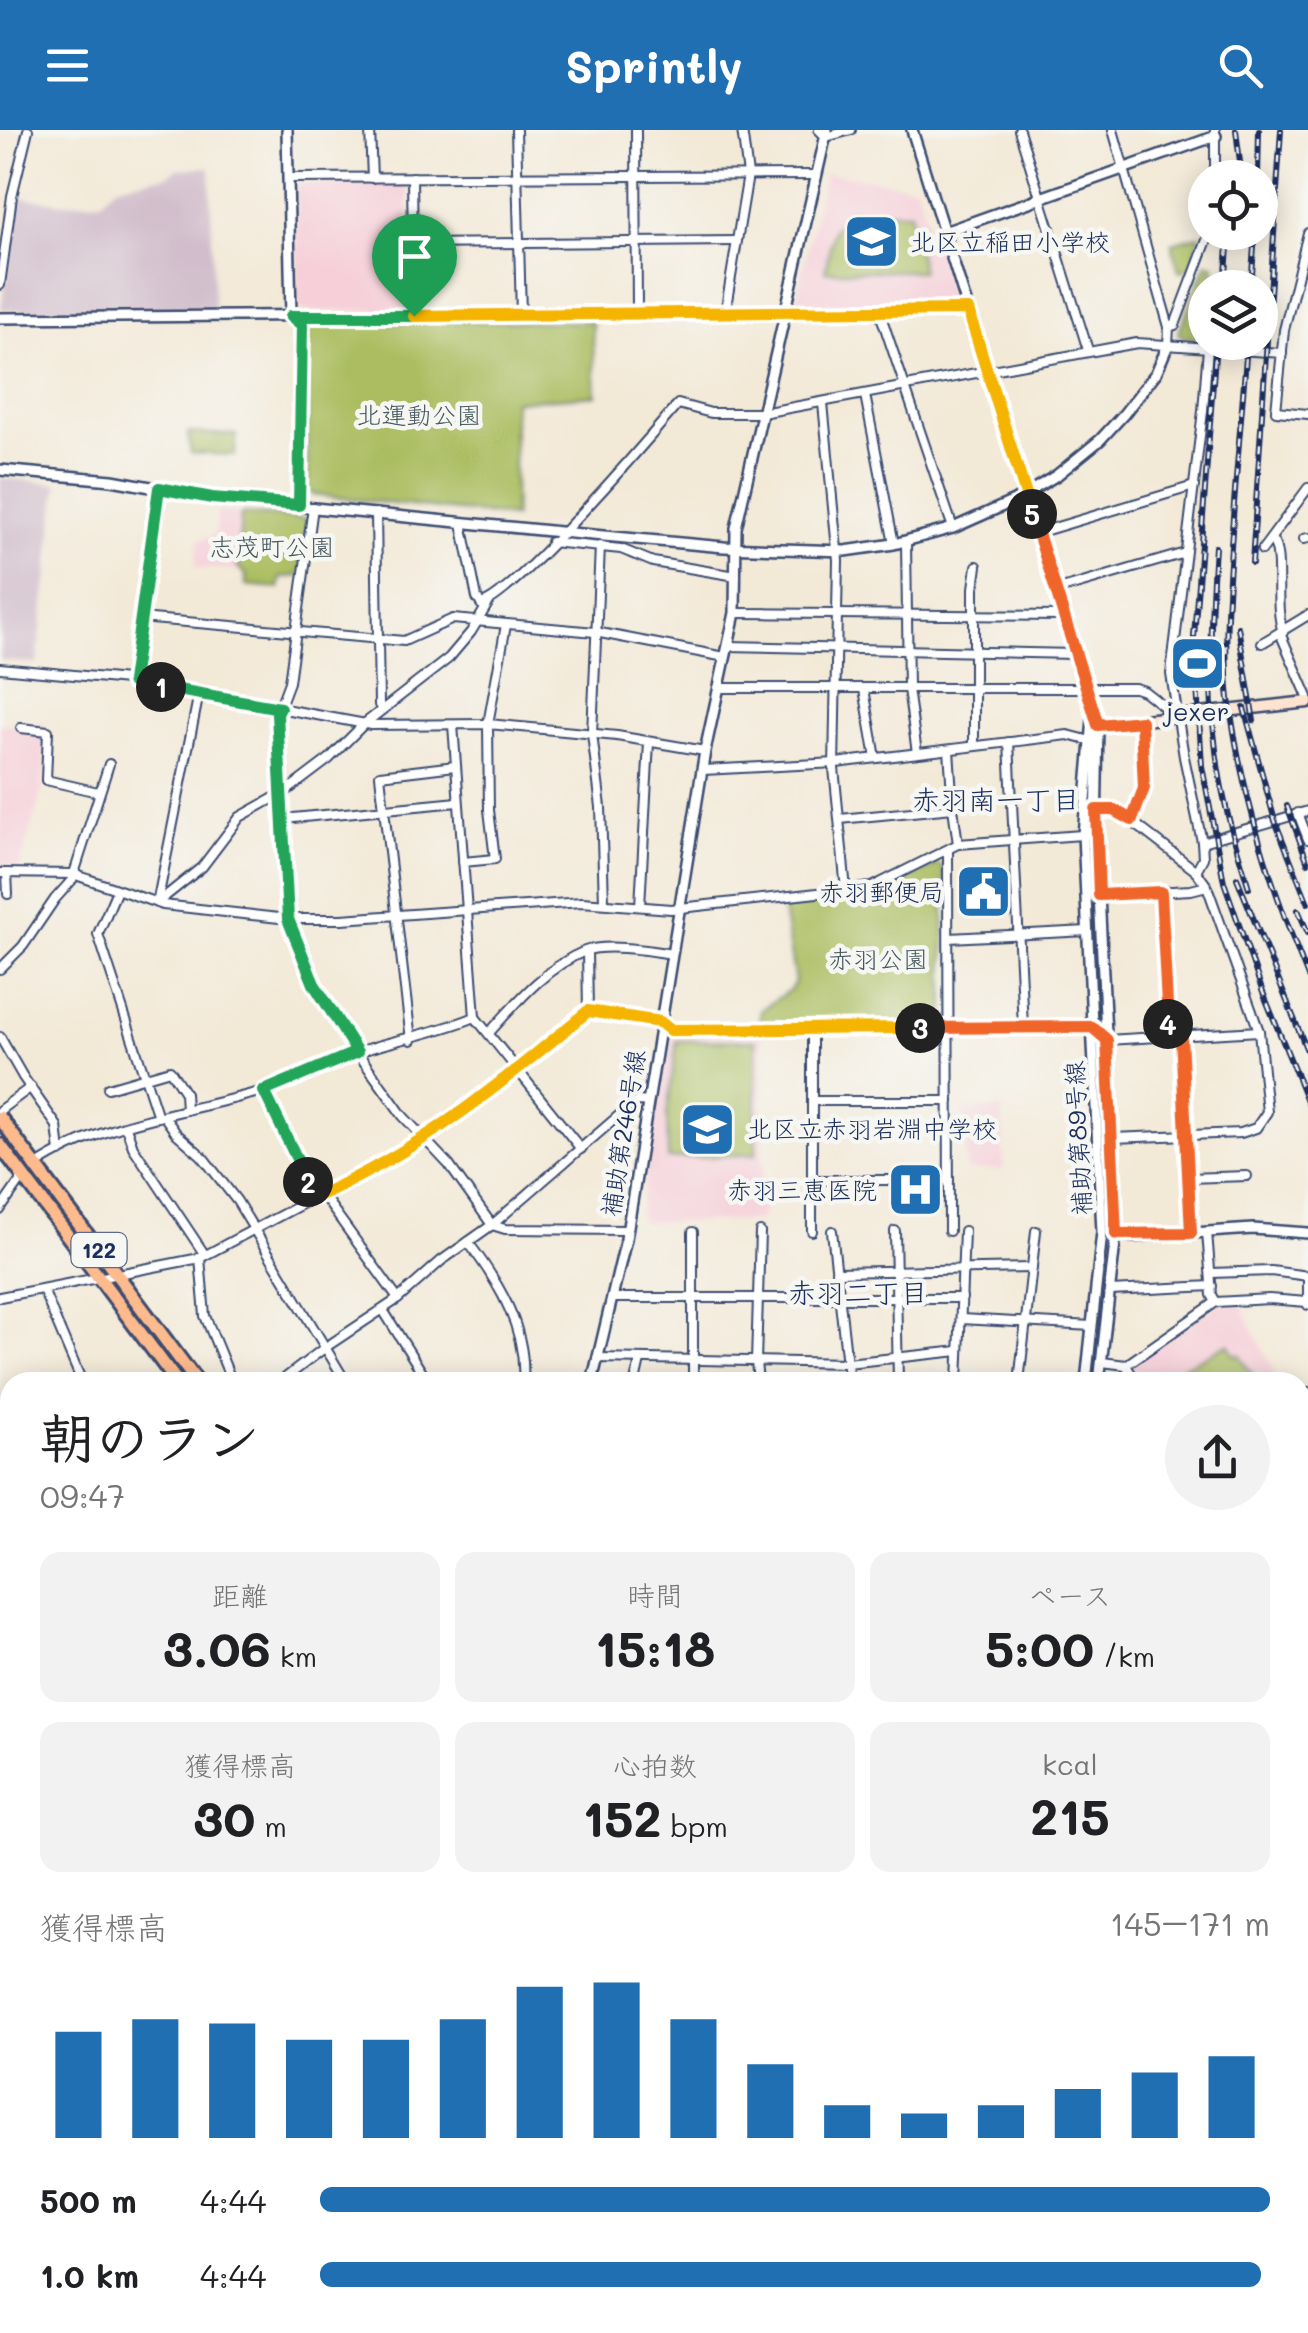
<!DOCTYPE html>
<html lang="ja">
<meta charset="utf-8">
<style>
body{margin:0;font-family:Mali,"Klee One",sans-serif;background:#f2f2f2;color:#202124;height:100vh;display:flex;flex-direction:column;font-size:38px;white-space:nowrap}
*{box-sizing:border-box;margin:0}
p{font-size:32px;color:#757577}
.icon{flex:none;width:55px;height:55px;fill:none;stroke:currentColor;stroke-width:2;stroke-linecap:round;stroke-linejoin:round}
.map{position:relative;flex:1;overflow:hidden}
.drawer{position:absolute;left:0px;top:1242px;width:1310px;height:962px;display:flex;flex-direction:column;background:#fff;border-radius:30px 30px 0 0;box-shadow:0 5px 25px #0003}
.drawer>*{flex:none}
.tools{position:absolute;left:1188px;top:30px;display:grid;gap:20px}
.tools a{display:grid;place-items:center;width:90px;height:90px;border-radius:50%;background:#fff;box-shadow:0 5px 25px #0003;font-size:50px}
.pin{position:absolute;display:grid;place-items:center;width:85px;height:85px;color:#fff;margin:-102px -42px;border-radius:50% 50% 50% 0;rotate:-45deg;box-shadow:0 0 10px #0007}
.pin .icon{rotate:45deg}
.km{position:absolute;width:50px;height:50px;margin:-25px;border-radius:50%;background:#222;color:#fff;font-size:28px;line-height:50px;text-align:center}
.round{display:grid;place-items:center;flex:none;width:105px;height:105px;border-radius:52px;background:#f2f2f2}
.summary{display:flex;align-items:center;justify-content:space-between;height:170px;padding:0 40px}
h1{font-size:55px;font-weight:700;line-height:75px}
.figures{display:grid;grid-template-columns:repeat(3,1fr);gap:15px;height:170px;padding:10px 40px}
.figures div{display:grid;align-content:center;border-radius:20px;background:#f2f2f2;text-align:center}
.figures b{font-size:50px;font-weight:700}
.figures small{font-size:28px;font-weight:400}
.figures p{font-size:28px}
.chart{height:280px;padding:20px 40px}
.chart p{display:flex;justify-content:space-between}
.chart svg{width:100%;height:180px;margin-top:10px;stroke:#1f6fb2;stroke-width:6}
ul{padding:0 40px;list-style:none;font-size:32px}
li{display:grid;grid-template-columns:160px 120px 1fr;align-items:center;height:75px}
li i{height:25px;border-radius:12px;background:#1f6fb2}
header{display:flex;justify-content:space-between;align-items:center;height:130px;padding:0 40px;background:#1f6fb2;color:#fff;font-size:45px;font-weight:700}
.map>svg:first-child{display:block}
</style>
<header><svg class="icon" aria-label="menu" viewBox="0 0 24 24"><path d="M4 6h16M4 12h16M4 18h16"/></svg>Sprintly<svg class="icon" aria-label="search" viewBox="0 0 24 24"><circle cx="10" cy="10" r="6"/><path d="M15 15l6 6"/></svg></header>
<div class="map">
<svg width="1308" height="2203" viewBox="0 0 1308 2203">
<rect width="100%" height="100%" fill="#f6f6f2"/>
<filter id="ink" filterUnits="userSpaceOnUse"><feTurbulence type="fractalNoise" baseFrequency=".01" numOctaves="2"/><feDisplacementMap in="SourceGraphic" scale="20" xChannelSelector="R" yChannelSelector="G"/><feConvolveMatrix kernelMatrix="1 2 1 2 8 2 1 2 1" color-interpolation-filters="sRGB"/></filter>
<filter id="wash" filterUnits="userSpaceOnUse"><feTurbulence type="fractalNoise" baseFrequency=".0048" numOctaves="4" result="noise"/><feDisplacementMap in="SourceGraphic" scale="40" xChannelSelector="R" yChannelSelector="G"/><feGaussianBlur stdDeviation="2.25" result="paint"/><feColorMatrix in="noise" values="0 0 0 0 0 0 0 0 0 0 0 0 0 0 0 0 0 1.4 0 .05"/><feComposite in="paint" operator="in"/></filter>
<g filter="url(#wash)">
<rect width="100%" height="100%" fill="#f3e9d7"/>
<g fill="#f6cfd9">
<path d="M825 43 916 56 951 167 949 172 801 174 796 169Z"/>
<path d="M405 53 408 57 409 176 405 180 303 181 298 178 296 59 300 54Z"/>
<path d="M217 381 239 384 238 440 195 438 198 410 209 408 216 402Z"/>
<path d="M46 594 43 657 19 738 0 735V595Z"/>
<path d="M762 906 763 1086 758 1091 643 1092 639 1086 668 913 674 907Z"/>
<path d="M964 979H1002L1004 1040H966Z"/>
<path d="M1240 1173 1279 1252H1140L1132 1239 1133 1232 1218 1175Z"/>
</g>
<g fill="#d1bdcb">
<path d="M210 37 214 180H1L17 67 64 73 102 71 115 57 126 53 167 46 177 39Z"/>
<path d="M0 348 58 354 37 534 0 530Z"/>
</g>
<g fill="#abbd60" stroke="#63765f" stroke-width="2.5">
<path d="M848 80 910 82 922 141H825L833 100 848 86Z"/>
<path d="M1200 105 1191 139 1179 141 1172 113Z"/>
<path d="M1207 133 1214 134 1212 157 1205 158V209L1183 207 1178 203Z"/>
<path d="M458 191 592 192 596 265 514 271V387L313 365 308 358 306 195Z"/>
<path d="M188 303 236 305 235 325 191 323Z"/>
<path d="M241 384 308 389 300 446 281 447 279 458 246 455V444L238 437Z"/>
<path d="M938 734 944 738 945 888 942 892 759 894 761 880 791 859 795 851 783 780 787 774 877 765Z"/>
<path d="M756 910V1024L668 1029 667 984 677 911Z"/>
<path d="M1228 1214 1235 1226 1239 1224 1257 1252H1188L1179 1239Z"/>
<path d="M246 2195H344L341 2203H242Z"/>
</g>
<g fill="#5cc7d5" stroke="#3c7b9a" stroke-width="2.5">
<path d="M0 1790 10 1794V1870L0 1866Z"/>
<path d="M10 2121V2195H179L196 2203H2L0 2138Z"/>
<path d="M606 2195H740L755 2203H620Z"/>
</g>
</g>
<g filter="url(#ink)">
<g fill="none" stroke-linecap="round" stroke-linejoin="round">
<defs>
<g id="minor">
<path d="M370 0 372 48"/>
<path d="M516 0 521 184"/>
<path d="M636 0 637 183"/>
<path d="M819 0 826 7 851 0"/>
<path d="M1019 0 1088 220"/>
<path d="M1113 0 1169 197 1168 215"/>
<path d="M412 47 414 186"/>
<path d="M288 48 817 45"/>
<path d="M1215 48V0"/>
<path d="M1308 103 1284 200 1276 281 1308 284"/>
<path d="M414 114 736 111"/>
<path d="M0 155 12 66 28 0"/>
<path d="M725 183 748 45 742 0"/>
<path d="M880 183 953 398"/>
<path d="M291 186 302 195 299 375"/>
<path d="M1169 197 1175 195 1210 102"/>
<path d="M865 265 894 414"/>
<path d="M823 273 838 430 834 638 846 760"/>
<path d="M313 377 289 552 277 584 288 789 314 854 357 922 403 986 449 1035 492 1095 631 975 639 971 647 972"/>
<path d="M376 383 379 575 382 579"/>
<path d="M462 393 477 468 482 475"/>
<path d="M1037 403 1194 356"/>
<path d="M1304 409 1308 408"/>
<path d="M1272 410C1284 425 1273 474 1283 502"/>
<path d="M551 412 621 419 653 432 736 446"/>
<path d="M906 412 908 559 917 623"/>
<path d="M600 416 592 604 601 677 604 772"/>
<path d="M1262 420 1308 358"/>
<path d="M1055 461 1185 423"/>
<path d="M481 474C512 468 650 307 678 274L711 283H762L1137 213 1282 223"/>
<path d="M735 483 1063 486"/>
<path d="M140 488 404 511 453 489 595 502 725 527"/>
<path d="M1280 503 1308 567"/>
<path d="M1262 513 1308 485"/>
<path d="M728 516 1075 524"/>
<path d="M0 538 127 550 371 595 488 594 617 606 705 621"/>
<path d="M132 552 159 358"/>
<path d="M718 558H1135L1144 561 1176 586"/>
<path d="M864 559 876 628"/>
<path d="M453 595 475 887 581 1019"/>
<path d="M21 598 48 601 46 650 98 662"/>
<path d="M1009 612 1023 897"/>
<path d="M974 616V458L977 436"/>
<path d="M703 640 836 633 1068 605 1091 611"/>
<path d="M953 678 958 714"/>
<path d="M1084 680 1121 683 1196 741 1207 756 1259 901 1267 982 1256 998 1241 1003 1112 1008"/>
<path d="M1298 683 1308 709"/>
<path d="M283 689 458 672"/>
<path d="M840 689 953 678 949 620"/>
<path d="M1132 690 1144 658 1141 591"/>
<path d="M1202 712 1308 681"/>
<path d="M948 721 949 1101"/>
<path d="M463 732 495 729 489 680 488 594 506 495"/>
<path d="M1196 741 1203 728 1202 712 1184 627 1171 544 1203 281 1208 218"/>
<path d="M0 743 73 744 163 775 288 789H342L582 772 671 779 872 757 958 714 1096 704"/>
<path d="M7 743 8 764"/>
<path d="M117 760 98 804 158 987"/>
<path d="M1161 761 1168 907"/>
<path d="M1099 765 1191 760 1207 756"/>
<path d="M158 769 199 563"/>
<path d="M157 773 202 737 240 687 288 660 329 629 364 594 449 528 471 502 489 472"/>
<path d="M640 776 649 612"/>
<path d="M949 808 1088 801"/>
<path d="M587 821 588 881"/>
<path d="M0 839 23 816 55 769 72 750 109 634"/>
<path d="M812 899V1101"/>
<path d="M489 903C516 873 546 837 585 821 606 813 649 820 672 824"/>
<path d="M0 907 23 947 57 996 60 1022"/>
<path d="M1181 907 1191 1103"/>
<path d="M411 910 380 645 455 636"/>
<path d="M108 958 170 940 185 963 186 980"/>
<path d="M264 961 315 1067"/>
<path d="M813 971H949"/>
<path d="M0 980 31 957"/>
<path d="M164 986 176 1003 202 1026 237 1071 346 1252"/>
<path d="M126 997 133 1017 205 1125"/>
<path d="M35 1036C101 992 185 983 259 962 294 953 324 933 358 922 397 909 437 903 475 887"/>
<path d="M1188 1048 1247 1046"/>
<path d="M812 1050H949"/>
<path d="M322 1064 398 1169"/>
<path d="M0 1080 23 1047"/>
<path d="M832 1101 849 1252"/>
<path d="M895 1101 898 1252"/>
<path d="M1207 1102 1212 1165 1216 1172"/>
<path d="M468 1112C499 1153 527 1199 523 1252"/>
<path d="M200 1128 205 1186 232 1252"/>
<path d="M836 1142 1032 1138"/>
<path d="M1211 1143 1271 1141 1308 1146"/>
<path d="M1308 1145V1175"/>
<path d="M43 1160 82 1252"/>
<path d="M1110 1161 1212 1156"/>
<path d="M0 1167 200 1128 425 1009 466 981 588 881 660 892 670 900 1093 897 1107 910 1259 901"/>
<path d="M612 1168H962"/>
<path d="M383 1180 428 1252"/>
<path d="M961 1189 1092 1196"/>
<path d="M597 1228 847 1233 959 1221"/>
<path d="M1102 1232 1126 1235 1216 1172 1269 1169 1307 1172"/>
<path d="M1126 1235 1136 1252"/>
<path d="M280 1252 323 1219 398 1169 441 1131 492 1095 505 1099 627 1100"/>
<path d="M635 1252 640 1230"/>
<path d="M693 1252V1102"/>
<path d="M758 1252 756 1232 760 1102"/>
<path d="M958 1252 964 1101"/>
<path d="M1019 1252 1036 1101"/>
<path d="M1300 1265 1308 1262"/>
<path d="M0 1317 10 1316"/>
<path d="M1300 1346 1308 1339"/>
<path d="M1300 1387 1308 1382"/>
<path d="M1300 1407 1308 1421"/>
<path d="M0 1449 10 1442"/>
<path d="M1300 1465 1308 1458"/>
<path d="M1300 1509 1308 1516"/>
<path d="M0 1515 10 1522"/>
<path d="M1300 1580 1308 1587"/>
<path d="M1300 1597 1308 1588"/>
<path d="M0 1622 10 1639"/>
<path d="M1300 1667 1308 1674"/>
<path d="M0 1685 10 1676"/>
<path d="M1300 1700 1308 1686"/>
<path d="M1300 1885 1308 1897"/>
<path d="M1300 1910 1308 1901"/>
<path d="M1300 2048 1308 2051"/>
<path d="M841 2195 876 2203"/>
<path d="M1292 2195 1308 2200"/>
</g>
<g id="tertiary">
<path d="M287 0 291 186"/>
<path d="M912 0 1098 595 1096 704 1116 1104 1099 1252"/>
<path d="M944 102 1216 6"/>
<path d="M0 188 968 180"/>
<path d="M0 340 112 350 212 368 560 402 724 417 845 421 894 414 953 398 1014 371 1057 345 1100 310 1123 285 1156 243 1168 215"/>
<path d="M1115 1104 1133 1107 1253 1099 1308 1103"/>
<path d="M592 1252 626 1109 705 621 735 483 736 398 827 0"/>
<path d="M1086 1252 1102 1102 1083 705 1093 589"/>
<path d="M0 1769 10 1774"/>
</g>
<g id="secondary">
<path d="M1098 595 1308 572"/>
<path d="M1300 1777 1308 1770"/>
</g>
<g id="primary">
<path d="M1300 1801 1308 1803"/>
<path d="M1300 1819 1308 1822"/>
</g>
<g id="trunk">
<path d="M0 988 197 1252"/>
<path d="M0 1015 177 1252"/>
<path d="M989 2203 1000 2195"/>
<path d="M1009 2203 1021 2195"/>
</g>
</defs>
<use href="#minor" stroke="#3b4b70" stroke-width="12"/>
<use href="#tertiary" stroke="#3b4b70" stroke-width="14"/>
<use href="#secondary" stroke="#3b4b70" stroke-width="15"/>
<use href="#primary" stroke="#3b4b70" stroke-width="16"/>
<use href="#trunk" stroke="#3b4b70" stroke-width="18"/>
<use href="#minor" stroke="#fff" stroke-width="8"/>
<use href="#tertiary" stroke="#fff" stroke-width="9"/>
<use href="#secondary" stroke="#fee3d1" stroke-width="10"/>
<use href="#primary" stroke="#fcba8d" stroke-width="11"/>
<use href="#trunk" stroke="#fcba8d" stroke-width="12"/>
<defs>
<g id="rail">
<path d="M1236 0 1242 48"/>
<path d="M1258 48 1259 0"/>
<path d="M1225 158 1229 102"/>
<path d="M1251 158 1255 102"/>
<path d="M1216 212 1194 507 1202 636 1224 752 1262 860 1308 973"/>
<path d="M1247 212C1242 286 1234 359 1230 433 1227 478 1224 524 1229 569 1242 667 1271 756 1308 847"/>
<path d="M1215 417C1209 504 1206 591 1226 677 1232 704 1241 731 1249 758"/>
<path d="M1252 433 1281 0"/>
<path d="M1238 497 1254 591"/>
<path d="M1244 578 1275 691 1308 773"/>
<path d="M1287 676 1308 733"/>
<path d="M1237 748 1308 923"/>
<path d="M1298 780 1308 803"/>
</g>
</defs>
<use href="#rail" stroke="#1b2f5e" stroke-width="6"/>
<use href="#rail" stroke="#f6f6f2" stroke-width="2.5" stroke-dasharray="8" stroke-linecap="butt"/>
</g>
</g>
<g fill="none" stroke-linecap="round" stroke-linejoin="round" filter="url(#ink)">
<defs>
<path id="split-1" d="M161 557 132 552 159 358 212 368 299 375 302 195 291 186H414"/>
<path id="split-2" d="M161 557 280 578 277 584 288 789 314 854 357 922 264 961 308 1052"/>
<path id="split-3" d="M308 1052 315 1067C418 1023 503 952 588 881L660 892 670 900 920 898"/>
<path id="split-4" d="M920 898 1092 897 1107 910 1116 1104 1191 1103 1181 907H1168V894"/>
<path id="split-5" d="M1032 384 1098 595 1141 591 1144 658 1132 690 1114 680H1096L1099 765 1161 762 1168 894"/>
<path id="split-6" d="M414 186 968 180 1032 384"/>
</defs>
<use href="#split-1" stroke="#fff" stroke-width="20"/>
<use href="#split-2" stroke="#fff" stroke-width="20"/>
<use href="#split-3" stroke="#fff" stroke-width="20"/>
<use href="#split-4" stroke="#fff" stroke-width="20"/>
<use href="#split-5" stroke="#fff" stroke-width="20"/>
<use href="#split-6" stroke="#fff" stroke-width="20"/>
<use href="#split-1" stroke="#22a559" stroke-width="12"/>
<use href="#split-2" stroke="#22a559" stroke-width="12"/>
<use href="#split-3" stroke="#f5b400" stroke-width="12"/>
<use href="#split-4" stroke="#f0652b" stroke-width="12"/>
<use href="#split-5" stroke="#f0652b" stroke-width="12"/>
<use href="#split-6" stroke="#f5b400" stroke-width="12"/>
</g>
<defs>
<symbol id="school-square" viewBox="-11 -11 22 22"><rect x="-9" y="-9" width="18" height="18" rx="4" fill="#1f6fb2" stroke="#f6f6f2"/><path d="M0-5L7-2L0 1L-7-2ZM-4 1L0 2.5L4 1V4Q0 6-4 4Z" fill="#fff"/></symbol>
<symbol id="stadium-square" viewBox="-11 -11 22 22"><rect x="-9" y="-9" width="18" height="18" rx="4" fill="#1f6fb2" stroke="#f6f6f2"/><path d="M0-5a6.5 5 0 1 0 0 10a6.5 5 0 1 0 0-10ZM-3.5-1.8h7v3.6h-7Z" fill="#fff"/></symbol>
<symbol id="civic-square" viewBox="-11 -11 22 22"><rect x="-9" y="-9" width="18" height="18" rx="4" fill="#1f6fb2" stroke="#f6f6f2"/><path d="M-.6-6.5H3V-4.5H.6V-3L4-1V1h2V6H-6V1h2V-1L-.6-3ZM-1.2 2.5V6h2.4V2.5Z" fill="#fff"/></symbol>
<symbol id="hospital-square" viewBox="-11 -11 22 22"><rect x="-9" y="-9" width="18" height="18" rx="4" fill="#1f6fb2" stroke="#f6f6f2"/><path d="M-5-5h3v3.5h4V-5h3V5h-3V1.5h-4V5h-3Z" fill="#fff"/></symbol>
</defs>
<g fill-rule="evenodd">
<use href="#school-square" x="840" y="80" width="63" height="63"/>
<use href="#stadium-square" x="1166" y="502" width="63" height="63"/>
<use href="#civic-square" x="952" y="730" width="63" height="63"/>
<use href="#school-square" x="676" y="968" width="63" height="63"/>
<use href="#hospital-square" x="884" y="1028" width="63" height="63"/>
</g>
<g text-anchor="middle" stroke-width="9" stroke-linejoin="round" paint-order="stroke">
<rect fill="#f6f6f2" stroke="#5d6b8a" stroke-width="2.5" x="71.5" y="1103" width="55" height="34" rx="8"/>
<g font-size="22" font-weight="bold" fill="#1b2f5e">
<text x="99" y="1128">122</text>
</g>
<g font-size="25" fill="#1b2f5e" stroke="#f6f6f2" text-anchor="start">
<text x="910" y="121">北区立稲田小学校</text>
<text x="1197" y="591" text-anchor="middle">jexer</text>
<text x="944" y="771" text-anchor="end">赤羽郵便局</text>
<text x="747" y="1008">北区立赤羽岩淵中学校</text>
<text x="877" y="1069" text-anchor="end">赤羽三恵医院</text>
</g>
<g font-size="25" fill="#465a5f" stroke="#f6f6f2">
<text x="419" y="294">北運動公園</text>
<text x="272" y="426">志茂町公園</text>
<text x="878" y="838">赤羽公園</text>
</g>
<g font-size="25" fill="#1b2f5e" stroke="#f6f6f2">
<text transform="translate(623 1003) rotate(-81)" y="9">補助第246号線</text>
<text transform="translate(1078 1008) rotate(-93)" y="9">補助第89号線</text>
</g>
<g font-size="28" fill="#1b2f5e" stroke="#f6f6f2">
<text x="996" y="680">赤羽南一丁目</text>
<text x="858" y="1173">赤羽二丁目</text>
</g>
</g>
</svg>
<div class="tools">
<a><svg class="icon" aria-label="locate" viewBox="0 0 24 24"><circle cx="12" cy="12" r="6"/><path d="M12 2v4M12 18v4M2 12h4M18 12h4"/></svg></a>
<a><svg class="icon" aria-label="layers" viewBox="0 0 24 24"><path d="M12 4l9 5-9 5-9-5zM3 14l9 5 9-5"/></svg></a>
</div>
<div class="pin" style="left:414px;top:186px;background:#1e9e55"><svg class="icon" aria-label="arrive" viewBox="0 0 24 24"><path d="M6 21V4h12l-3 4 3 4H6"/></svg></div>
<b class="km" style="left:161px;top:557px">1</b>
<b class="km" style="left:308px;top:1052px">2</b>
<b class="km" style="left:920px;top:898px">3</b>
<b class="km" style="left:1168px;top:894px">4</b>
<b class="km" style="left:1032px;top:384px">5</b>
<section class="drawer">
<div class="summary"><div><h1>朝のラン</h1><p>09:47</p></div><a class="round"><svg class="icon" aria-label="share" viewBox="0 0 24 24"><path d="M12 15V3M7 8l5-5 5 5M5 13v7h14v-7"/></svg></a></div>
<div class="figures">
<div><p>距離</p><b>3.06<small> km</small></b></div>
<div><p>時間</p><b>15:18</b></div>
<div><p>ペース</p><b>5:00<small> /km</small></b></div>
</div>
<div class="figures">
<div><p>獲得標高</p><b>30<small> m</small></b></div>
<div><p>心拍数</p><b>152<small> bpm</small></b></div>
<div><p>kcal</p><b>215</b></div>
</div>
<div class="chart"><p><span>獲得標高</span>145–171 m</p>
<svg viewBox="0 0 160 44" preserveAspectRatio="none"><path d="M5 44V18M15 44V15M25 44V16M35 44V20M45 44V20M55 44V15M65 44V7M75 44V6M85 44V15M95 44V26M105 44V36M115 44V38M125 44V36M135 44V32M145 44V28M155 44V24"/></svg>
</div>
<ul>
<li><b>500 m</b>4:44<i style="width:100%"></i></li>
<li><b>1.0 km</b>4:44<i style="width:99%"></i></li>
</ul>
</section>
</div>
